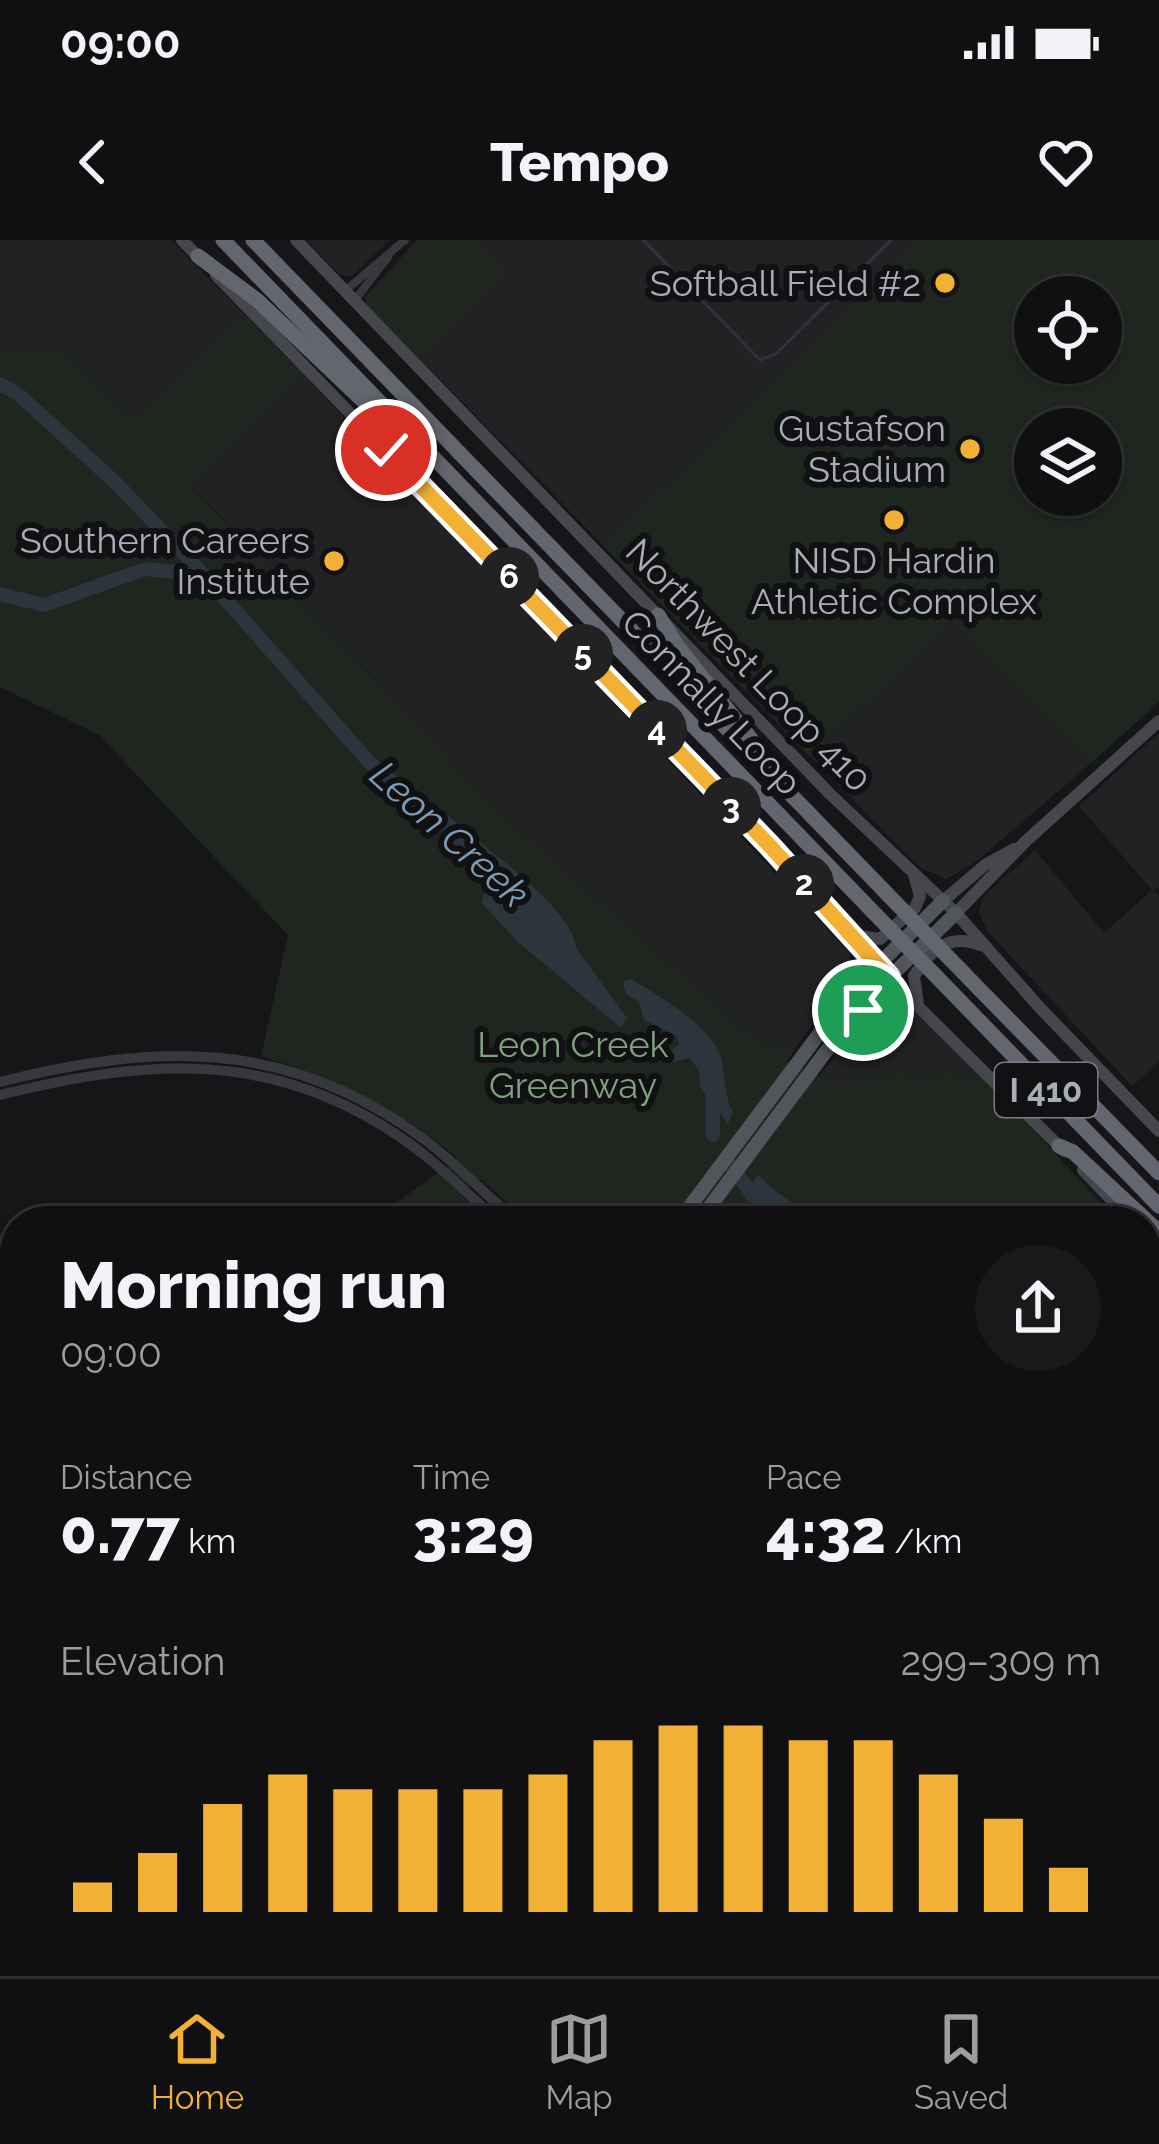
<!DOCTYPE html>
<meta charset="utf-8">
<style>
body{margin:0;font-family:Raleway,sans-serif;background:#19191b;color:#f1f3f6;height:100vh;display:flex;flex-direction:column;font-size:45px;white-space:nowrap}
*{box-sizing:border-box;margin:0}
p{font-size:39px;color:#9c9d9f}
.icon{flex:none;width:66px;height:66px;fill:none;stroke:currentColor;stroke-width:2;stroke-linecap:round;stroke-linejoin:round}
.map{position:relative;flex:1;overflow:hidden}
.side{position:absolute;left:0px;top:966px;width:1161px;height:771px;display:flex;flex-direction:column;background:#101012;border-radius:48px 48px 0 0;box-shadow:0 3px 9px #0004,0 0 0 3px #303032}
.side>*{flex:none}
.tools{position:absolute;left:1014px;top:36px;display:grid;gap:24px}
.tools a{display:grid;place-items:center;width:108px;height:108px;border-radius:50%;background:#101012;box-shadow:0 3px 9px #0004,0 0 0 3px #303032;font-size:60px}
.pin{position:absolute;display:grid;place-items:center;width:102px;height:102px;color:#fff;margin:-51px;border:6px solid #fff;border-radius:50%;box-shadow:0 3px 12px #0007}
.km{position:absolute;width:60px;height:60px;margin:-30px;border-radius:50%;background:#222;color:#fff;font-size:33px;line-height:60px;text-align:center}
.round{display:grid;place-items:center;flex:none;width:126px;height:126px;border-radius:63px;background:#19191b}
.summary{display:flex;align-items:center;justify-content:space-between;height:204px;padding:0 60px}
h1{font-size:66px;font-weight:800;line-height:90px}
.metrics{display:grid;grid-template-columns:repeat(3,1fr);gap:18px;height:204px;padding:12px 60px}
.metrics div{display:grid;align-content:center}
.metrics b{font-size:60px;font-weight:800}
.metrics small{font-size:33px;font-weight:400}
.metrics p{font-size:33px}
.chart{height:336px;padding:24px 60px}
.chart p{display:flex;justify-content:space-between}
.chart svg{width:100%;height:216px;margin-top:12px;stroke:#f2b134;stroke-width:6}
.status{display:flex;justify-content:space-between;align-items:center;height:84px;padding:0 60px;background:#101012;direction:ltr}
.status svg{height:33px;fill:currentColor}
header{display:flex;justify-content:space-between;align-items:center;height:156px;padding:0 60px;background:#101012;font-size:54px;font-weight:800}
.menu{display:flex;justify-content:space-around;align-items:center;height:168px;border-top:3px solid #303032;background:#101012;font-size:33px;color:#9c9d9f}
.menu a{display:grid;justify-items:center;gap:6px}
.menu .on{color:#f2b134}
.map>svg:first-child{display:block}
</style>
<div class="status"><b>09:00</b><svg viewBox="0 0 49 12"><path d="M0 12V9h3v3zM5 12V6h3v6zM10 12V3h3v9zM15 12V0h3v12zM26 1h20v11H26zM47 4h2v5h-2z"/></svg></div>
<header><svg class="icon" aria-label="back" viewBox="0 0 24 24"><path d="M15 5l-7 7 7 7"/></svg>Tempo<svg class="icon" aria-label="heart" viewBox="0 0 24 24"><path d="M12 20l-8-8c-3-5 5-10 8-4 3-6 11-1 8 4z"/></svg></header>
<div class="map">
<svg width="1159" height="1736" viewBox="0 0 1159 1736">
<rect width="100%" height="100%" fill="#161618"/>
<g fill="#222225">
<path d="M0 0H171L302 133 850 713V735L786 820 764 807 509 581 65 112 0 107Z"/>
<path d="M306 0H390L352 36 340 35Z"/>
<path d="M473 0H916L603 305 420 119 505 34Z"/>
<path d="M951 380 1091 523 977 621 946 639 921 628 810 517Z"/>
<path d="M1159 493V647L1153 650 1159 656V822L1132 846 988 692 979 672 983 657 1035 610 1104 693 1152 650 1079 566Z"/>
<path d="M887 763 912 770 979 832 967 843 951 832 915 838 905 833 830 842 818 837 874 769Z"/>
<path d="M459 953 492 981H425Z"/>
<path d="M15 1496V1650L0 1648V1506Z"/>
</g>
<g fill="#1e261f" fill-rule="evenodd">
<path d="M417 0H473L506 33 420 119 366 65 365 57Z"/>
<path d="M916 0H1159V462L1091 523 951 381 810 517 603 305ZM1035 57H1101V123H1035ZM1035 189H1101V255H1035Z"/>
<path d="M245 74 302 133 190 245 509 581 764 807 796 808 787 821 830 842 905 833 915 838 951 832 967 843 979 832 1105 967 1122 981H701L680 966 667 981H529L480 939 423 981H371L458 918C398 869 335 839 261 816L288 695 99 495 0 447V107L65 112 131 181Z"/>
<path d="M1146 1005 1150 1009 1147 1013 1159 1026V1255L1146 1248Z"/>
<path d="M15 1091V1266L0 1271V1095Z"/>
</g>
<g fill="#2c353c">
<path d="M439 567C471 600 572 664 576 708L627 778 621 788 517 701 481 662 487 647 436 581Z"/>
<path d="M631 739C659 756 712 786 721 818 726 838 723 853 733 872L728 884 700 846 699 831 690 818 671 822 658 806 672 810 679 804 676 796 644 780 639 762 626 754 623 742Z"/>
<path d="M758 934C776 956 805 972 831 981 799 981 764 986 744 955Z"/>
</g>
<g fill="none" stroke-linecap="round" stroke-linejoin="round">
<path stroke="#2c353c" stroke-width="3" d="M643 0 760 120 776 114 891 0"/>
<g stroke="#2c353c" stroke-width="14">
<path d="M0 144 18 154 115 242 204 335"/>
<path d="M0 354 44 365 145 329 204 335 369 522 448 589"/>
<path d="M713 895V845"/>
<path d="M729 924 759 963"/>
<path d="M1146 1073 1159 1079"/>
</g>
<g stroke="#37383d" stroke-width="8">
<path d="M346 50 405 0"/>
<path d="M355 60 388 17"/>
<path d="M1146 1462 1159 1466"/>
<path d="M224 1722 228 1736"/>
<path d="M328 1722 332 1736"/>
<path d="M545 1736 551 1734"/>
</g>
<g stroke="#37383d" stroke-width="10">
<path d="M0 842C155 803 285 798 421 897 456 922 484 955 518 981"/>
<path d="M0 855C145 819 269 808 400 897 436 921 466 953 498 981"/>
<path d="M0 1256 4 1295 15 1339"/>
<path d="M77 1736 83 1722"/>
<path d="M91 1736 97 1722"/>
</g>
<g stroke="#45474d" stroke-width="12">
<path d="M182 0 202 21"/>
<path d="M296 0 830 554 956 673 1041 769 1159 891"/>
<path d="M216 35 761 597"/>
<path d="M770 606 868 717 1064 911"/>
<path d="M943 661 985 625 1014 609"/>
<path d="M956 673 1026 601 1159 481"/>
<path d="M852 695 880 699 915 668 920 656 914 635"/>
<path d="M918 764 914 736C931 709 949 693 980 705"/>
<path d="M865 769 883 757 907 758"/>
<path d="M1083 930 1132 981"/>
<path d="M1146 996 1159 1009"/>
<path d="M0 1473 15 1463"/>
<path d="M0 1493 15 1482"/>
</g>
<g stroke="#53555c" stroke-width="14">
<path d="M761 597 770 606"/>
<path d="M679 981 849 754 943 661"/>
<path d="M699 981 860 766 956 673"/>
<path d="M826 1722 829 1736"/>
<path d="M838 1722 842 1736"/>
</g>
<g stroke="#63666e" stroke-width="15">
<path d="M223 0 880 679"/>
<path d="M253 0 896 663"/>
<path d="M198 16 257 60 419 214"/>
<path d="M658 375 678 407 755 504"/>
<path d="M951 720 1159 933"/>
<path d="M933 733 1159 966"/>
<path d="M1059 906 1073 912 1159 992"/>
</g>
<g stroke="#63666e" stroke-width="15">
<path d="M896 663 951 720"/>
<path d="M880 679 933 733"/>
</g>
</g>
<g fill="none" stroke-linecap="round" stroke-linejoin="round">
<defs>
<path id="route" d="M386 210 770 606 889 737 846 785 863 770"/>
</defs>
<use href="#route" stroke="#fff" stroke-width="24"/>
<use href="#route" stroke="#f2b134" stroke-width="15"/>
</g>
<g fill="#f2b134" stroke="#111113" stroke-width="4.5">
<circle cx="945" cy="43" r="12"/>
<circle cx="970" cy="209" r="12"/>
<circle cx="894" cy="280" r="12"/>
<circle cx="334" cy="321" r="12"/>
</g>
<g text-anchor="middle" stroke-width="12" stroke-linejoin="round" paint-order="stroke">
<rect fill="#111113" stroke="#7b7e86" stroke-width="3" x="995" y="823" width="102" height="54" rx="9"/>
<g font-size="33" font-weight="bold" fill="#a8adb8">
<text x="1046" y="862">I 410</text>
</g>
<g font-size="36" fill="#a8adb8" stroke="#111113" text-anchor="end">
<text x="921" y="56">Softball Field #2</text>
<text x="946" y="201">Gustafson<tspan x="946" dy="41">Stadium</tspan></text>
<text x="310" y="313">Southern Careers<tspan x="310" dy="41">Institute</tspan></text>
<text x="894" y="333" text-anchor="middle">NISD Hardin<tspan x="894" dy="41">Athletic Complex</tspan></text>
</g>
<g font-size="36" fill="#a8adb8" stroke="#111113">
<text transform="translate(749 425) rotate(46)" y="13">Northwest Loop 410</text>
<text transform="translate(712 462) rotate(46)" y="13">Connally Loop</text>
</g>
<g font-size="36" fill="#7fa381" stroke="#111113">
<text x="573" y="817">Leon Creek<tspan x="573" dy="41">Greenway</tspan></text>
</g>
<g font-size="39" font-style="italic" fill="#7f9bb3" stroke="#111113">
<text transform="translate(450 594) rotate(42)" y="14">Leon Creek</text>
</g>
</g>
</svg>
<div class="tools">
<a><svg class="icon" aria-label="locate" viewBox="0 0 24 24"><circle cx="12" cy="12" r="6"/><path d="M12 2v4M12 18v4M2 12h4M18 12h4"/></svg></a>
<a><svg class="icon" aria-label="layers" viewBox="0 0 24 24"><path d="M12 4l9 5-9 5-9-5zM3 14l9 5 9-5"/></svg></a>
</div>
<div class="pin" style="left:863px;top:770px;background:#1e9e55"><svg class="icon" aria-label="arrive" viewBox="0 0 24 24"><path d="M6 21V4h12l-3 4 3 4H6"/></svg></div>
<div class="pin" style="left:386px;top:210px;background:#d93025"><svg class="icon" aria-label="check" viewBox="0 0 24 24"><path d="M5 12l5 5 9-10"/></svg></div>
<b class="km" style="left:804px;top:644px">2</b>
<b class="km" style="left:731px;top:567px">3</b>
<b class="km" style="left:657px;top:490px">4</b>
<b class="km" style="left:583px;top:414px">5</b>
<b class="km" style="left:509px;top:337px">6</b>
<section class="side">
<div class="summary"><div><h1>Morning run</h1><p>09:00</p></div><a class="round"><svg class="icon" aria-label="share" viewBox="0 0 24 24"><path d="M12 15V3M7 8l5-5 5 5M5 13v7h14v-7"/></svg></a></div>
<div class="metrics">
<div><p>Distance</p><b>0.77<small> km</small></b></div>
<div><p>Time</p><b>3:29</b></div>
<div><p>Pace</p><b>4:32<small> /km</small></b></div>
</div>
<div class="chart"><p><span>Elevation</span>299–309 m</p>
<svg viewBox="0 0 160 44" preserveAspectRatio="none"><path d="M5 44V38M15 44V32M25 44V22M35 44V16M45 44V19M55 44V19M65 44V19M75 44V16M85 44V9M95 44V6M105 44V6M115 44V9M125 44V9M135 44V16M145 44V25M155 44V35"/></svg>
</div>
</section>
</div>
<nav class="menu">
<a class="on"><svg class="icon" aria-label="home" viewBox="0 0 24 24"><path d="M3 11l9-7 9 7M6 9v11h12V9"/></svg>Home</a>
<a><svg class="icon" aria-label="map" viewBox="0 0 24 24"><path d="M3 6l6-2 6 2 6-2v14l-6 2-6-2-6 2zM9 4v14M15 6v14"/></svg>Map</a>
<a><svg class="icon" aria-label="saved" viewBox="0 0 24 24"><path d="M7 4h10v16l-5-4-5 4z"/></svg>Saved</a>
</nav>
